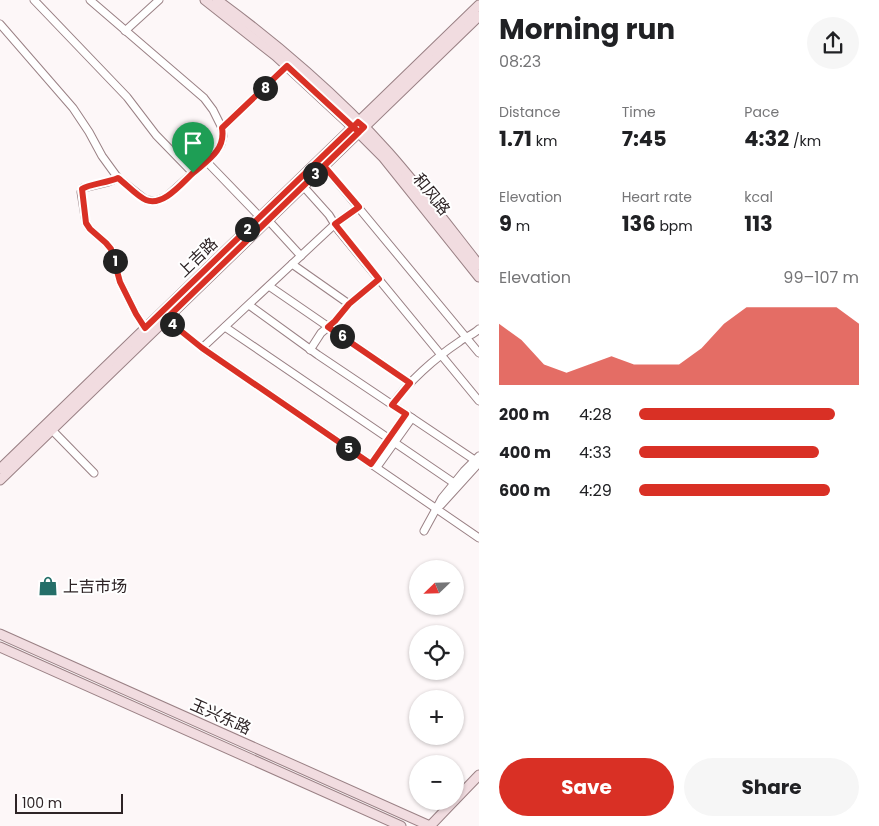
<!DOCTYPE html>
<meta charset="utf-8">
<style>
body{margin:0;font-family:Poppins,"Noto Sans SC",sans-serif;background:#f6f6f6;color:#202124;height:100vh;display:flex;flex-direction:column;font-size:19px;white-space:nowrap}
*{box-sizing:border-box;margin:0}
p{font-size:16px;color:#757577}
.icon{flex:none;width:28px;height:28px;fill:none;stroke:currentColor;stroke-width:2;stroke-linecap:round;stroke-linejoin:round}
.map{position:relative;flex:1;overflow:hidden}
.side{display:flex;flex-direction:column;background:#fff;width:400px}
.side>*{flex:none}
.needle{width:32px;rotate:247deg}
.controls{position:absolute;left:409px;top:560px;display:grid;gap:10px}
.controls a{display:grid;place-items:center;width:55px;height:55px;border-radius:50%;background:#fff;box-shadow:0 1px 4px #0004;font-size:25px}
.scale{position:absolute;left:15px;bottom:12px;width:108px;box-sizing:border-box;padding-left:5px;border:2px solid #2e2426;border-top:0;font-size:14px;line-height:18px;white-space:nowrap;color:#2e2426;-webkit-text-stroke:4px #fff;paint-order:stroke}
.pin{position:absolute;display:grid;place-items:center;width:42px;height:42px;color:#fff;margin:-51px -21px;border-radius:50% 50% 50% 0;rotate:-45deg;box-shadow:0 0 5px #0007}
.pin .icon{rotate:45deg}
.km{position:absolute;width:25px;height:25px;margin:-12px;border-radius:50%;background:#222;color:#fff;font-size:14px;line-height:25px;text-align:center}
.round{display:grid;place-items:center;flex:none;width:52px;height:52px;border-radius:26px;background:#f6f6f6}
.head{display:flex;align-items:center;justify-content:space-between;height:85px;padding:0 20px}
h1{font-size:28px;font-weight:700;line-height:38px}
.figures{display:grid;grid-template-columns:repeat(3,1fr);gap:8px;height:85px;padding:5px 20px}
.figures div{display:grid;align-content:center}
.figures b{font-size:21px;font-weight:700}
.figures small{font-size:14px;font-weight:400}
.figures p{font-size:14px}
.chart{height:140px;padding:10px 20px}
.chart p{display:flex;justify-content:space-between}
.chart svg{width:100%;height:90px;margin-top:5px;fill:#d93025;opacity:.7}
.primary-button{display:flex;gap:10px;margin-top:auto;padding:10px 20px}
.primary-button a{flex:1;height:58px;border-radius:30px;background:#d93025;color:#fff;font-size:20px;font-weight:700;line-height:58px;text-align:center}
.primary-button a+a{background:#f6f6f6;color:#202124}
ul{padding:0 20px;list-style:none;font-size:16px}
li{display:grid;grid-template-columns:80px 60px 1fr;align-items:center;height:38px}
li i{height:12px;border-radius:6px;background:#d93025}
main{display:flex;flex:1;min-height:0}
.map>svg:first-child{display:block}
</style>
<main>
<div class="map">
<svg width="479" height="826" viewBox="0 0 479 826">
<rect width="100%" height="100%" fill="#fdf7f8"/>
<g fill="none" stroke-linecap="round" stroke-linejoin="round">
<defs>
<g id="street">
<path d="M34 0 127 97 156 135 193 173"/>
<path d="M0 24 73 108 89 132 102 156 118 178 146 200 156 201 166 197 216 152 221 144 223 136 222 128 213 110 204 98 90 0"/>
<path d="M125 31 159 0"/>
<path d="M222 128 287 66"/>
<path d="M206 161 260 217"/>
<path d="M324 166 479 353"/>
<path d="M118 178 108 182 83 188 81 192 86 223 90 229 106 243 111 249 120 282 136 314 145 328"/>
<path d="M303 186 329 215 339 231 479 401"/>
<path d="M268 220 301 256"/>
<path d="M292 264 349 304"/>
<path d="M269 286 410 383"/>
<path d="M249 305 318 355 479 463"/>
<path d="M166 319 202 348 479 538"/>
<path d="M225 327 454 483"/>
<path d="M202 348 335 224 359 207"/>
<path d="M310 350 321 333 335 321 349 304 379 279"/>
<path d="M392 405C408 382 435 358 459 342 465 337 473 335 479 329"/>
<path d="M52 430 94 473"/>
<path d="M371 464 406 414"/>
<path d="M377 467 412 418"/>
<path d="M441 505 479 463"/>
<path d="M424 531 442 498 464 471 479 456"/>
</g>
<g id="secondary">
<path d="M205 0 276 56 359 133 383 157 479 277"/>
<path d="M217 0C276 43 340 98 388 152 420 188 449 227 479 265"/>
<path d="M0 469 479 5"/>
<path d="M0 480 479 16"/>
<path d="M0 634 430 826"/>
<path d="M0 647 401 826"/>
<path d="M455 800 479 775"/>
<path d="M430 826 454 801"/>
</g>
</defs>
<use href="#street" stroke="#9a8185" stroke-width="9"/>
<use href="#secondary" stroke="#9a8185" stroke-width="11"/>
<use href="#street" stroke="#fff" stroke-width="7"/>
<use href="#secondary" stroke="#f1dce0" stroke-width="9"/>
</g>
<g fill="none" stroke-linecap="round" stroke-linejoin="round">
<defs>
<path id="route" d="M193 173C182 183 163 207 146 200 138 197 126 184 118 178 107 183 89 184 82 189L86 223 90 229 106 243 111 249 120 282 136 314 145 328 353 127 359 132 166 319 202 348 371 464 406 414 392 405 410 383 328 327 335 321 349 304 379 279 335 224 359 207 324 166 364 127 358 122 353 127 287 66 222 128C226 150 207 161 193 173"/>
</defs>
<use href="#route" stroke="#fff" stroke-width="10"/>
<use href="#route" stroke="#d93025" stroke-width="6"/>
</g>
<defs>
<symbol id="shop-bare" viewBox="-9 -9 18 18"><path d="M-5-2.5h2.3a2.7 3.5 0 0 1 5.4 0H5L5.5 6h-11ZM-1.5-2.5h3a1.5 2.3 0 0 0-3 0Z" fill="#256f69" stroke="#fff" stroke-width="2.5" paint-order="stroke"/></symbol>
</defs>
<g fill-rule="evenodd">
<use href="#shop-bare" x="34" y="572" width="28" height="28"/>
</g>
<g text-anchor="middle" stroke-width="4" stroke-linejoin="round" paint-order="stroke">
<g font-size="16" fill="#2e2426" stroke="#fff">
<text transform="translate(432 194) rotate(51)" y="6">和风路</text>
<text transform="translate(197 257) rotate(-44)" y="6">上吉路</text>
<text transform="translate(221 716) rotate(24)" y="6">玉兴东路</text>
</g>
<g font-size="16" fill="#2e2426" stroke="#fff" text-anchor="start">
<text x="63" y="592">上吉市场</text>
</g>
</g>
</svg>
<div class="controls">
<a><svg class="needle" viewBox="-14 -14 28 28"><path d="M0-13l5 13h-10z" fill="#e53935"/><path d="M0 13l5-13h-10z" fill="#757577"/></svg></a>
<a><svg class="icon" aria-label="locate" viewBox="0 0 24 24"><circle cx="12" cy="12" r="6"/><path d="M12 2v4M12 18v4M2 12h4M18 12h4"/></svg></a>
<a>+</a>
<a>−</a>
</div>
<div class="scale">100 m</div>
<div class="pin" style="left:193px;top:173px;background:#1e9e55"><svg class="icon" aria-label="arrive" viewBox="0 0 24 24"><path d="M6 21V4h12l-3 4 3 4H6"/></svg></div>
<b class="km" style="left:115px;top:261px">1</b>
<b class="km" style="left:247px;top:229px">2</b>
<b class="km" style="left:315px;top:174px">3</b>
<b class="km" style="left:172px;top:324px">4</b>
<b class="km" style="left:348px;top:448px">5</b>
<b class="km" style="left:342px;top:336px">6</b>
<b class="km" style="left:265px;top:88px">8</b>
</div>
<section class="side">
<div class="head"><div><h1>Morning run</h1><p>08:23</p></div><a class="round"><svg class="icon" aria-label="share" viewBox="0 0 24 24"><path d="M12 15V3M7 8l5-5 5 5M5 13v7h14v-7"/></svg></a></div>
<div class="figures">
<div><p>Distance</p><b>1.71<small> km</small></b></div>
<div><p>Time</p><b>7:45</b></div>
<div><p>Pace</p><b>4:32<small> /km</small></b></div>
</div>
<div class="figures">
<div><p>Elevation</p><b>9<small> m</small></b></div>
<div><p>Heart rate</p><b>136<small> bpm</small></b></div>
<div><p>kcal</p><b>113</b></div>
</div>
<div class="chart"><p><span>Elevation</span>99–107 m</p>
<svg viewBox="0 0 160 44" preserveAspectRatio="none"><path d="M0 44V14L10 22L20 34L30 38L40 34L50 30L60 34L70 34L80 34L90 26L100 14L110 6L120 6L130 6L140 6L150 6L160 14V44z"/></svg>
</div>
<ul>
<li><b>200 m</b>4:28<i style="width:89%"></i></li>
<li><b>400 m</b>4:33<i style="width:82%"></i></li>
<li><b>600 m</b>4:29<i style="width:87%"></i></li>
</ul>
<div class="primary-button"><a>Save</a><a>Share</a></div>
</section>
</main>
